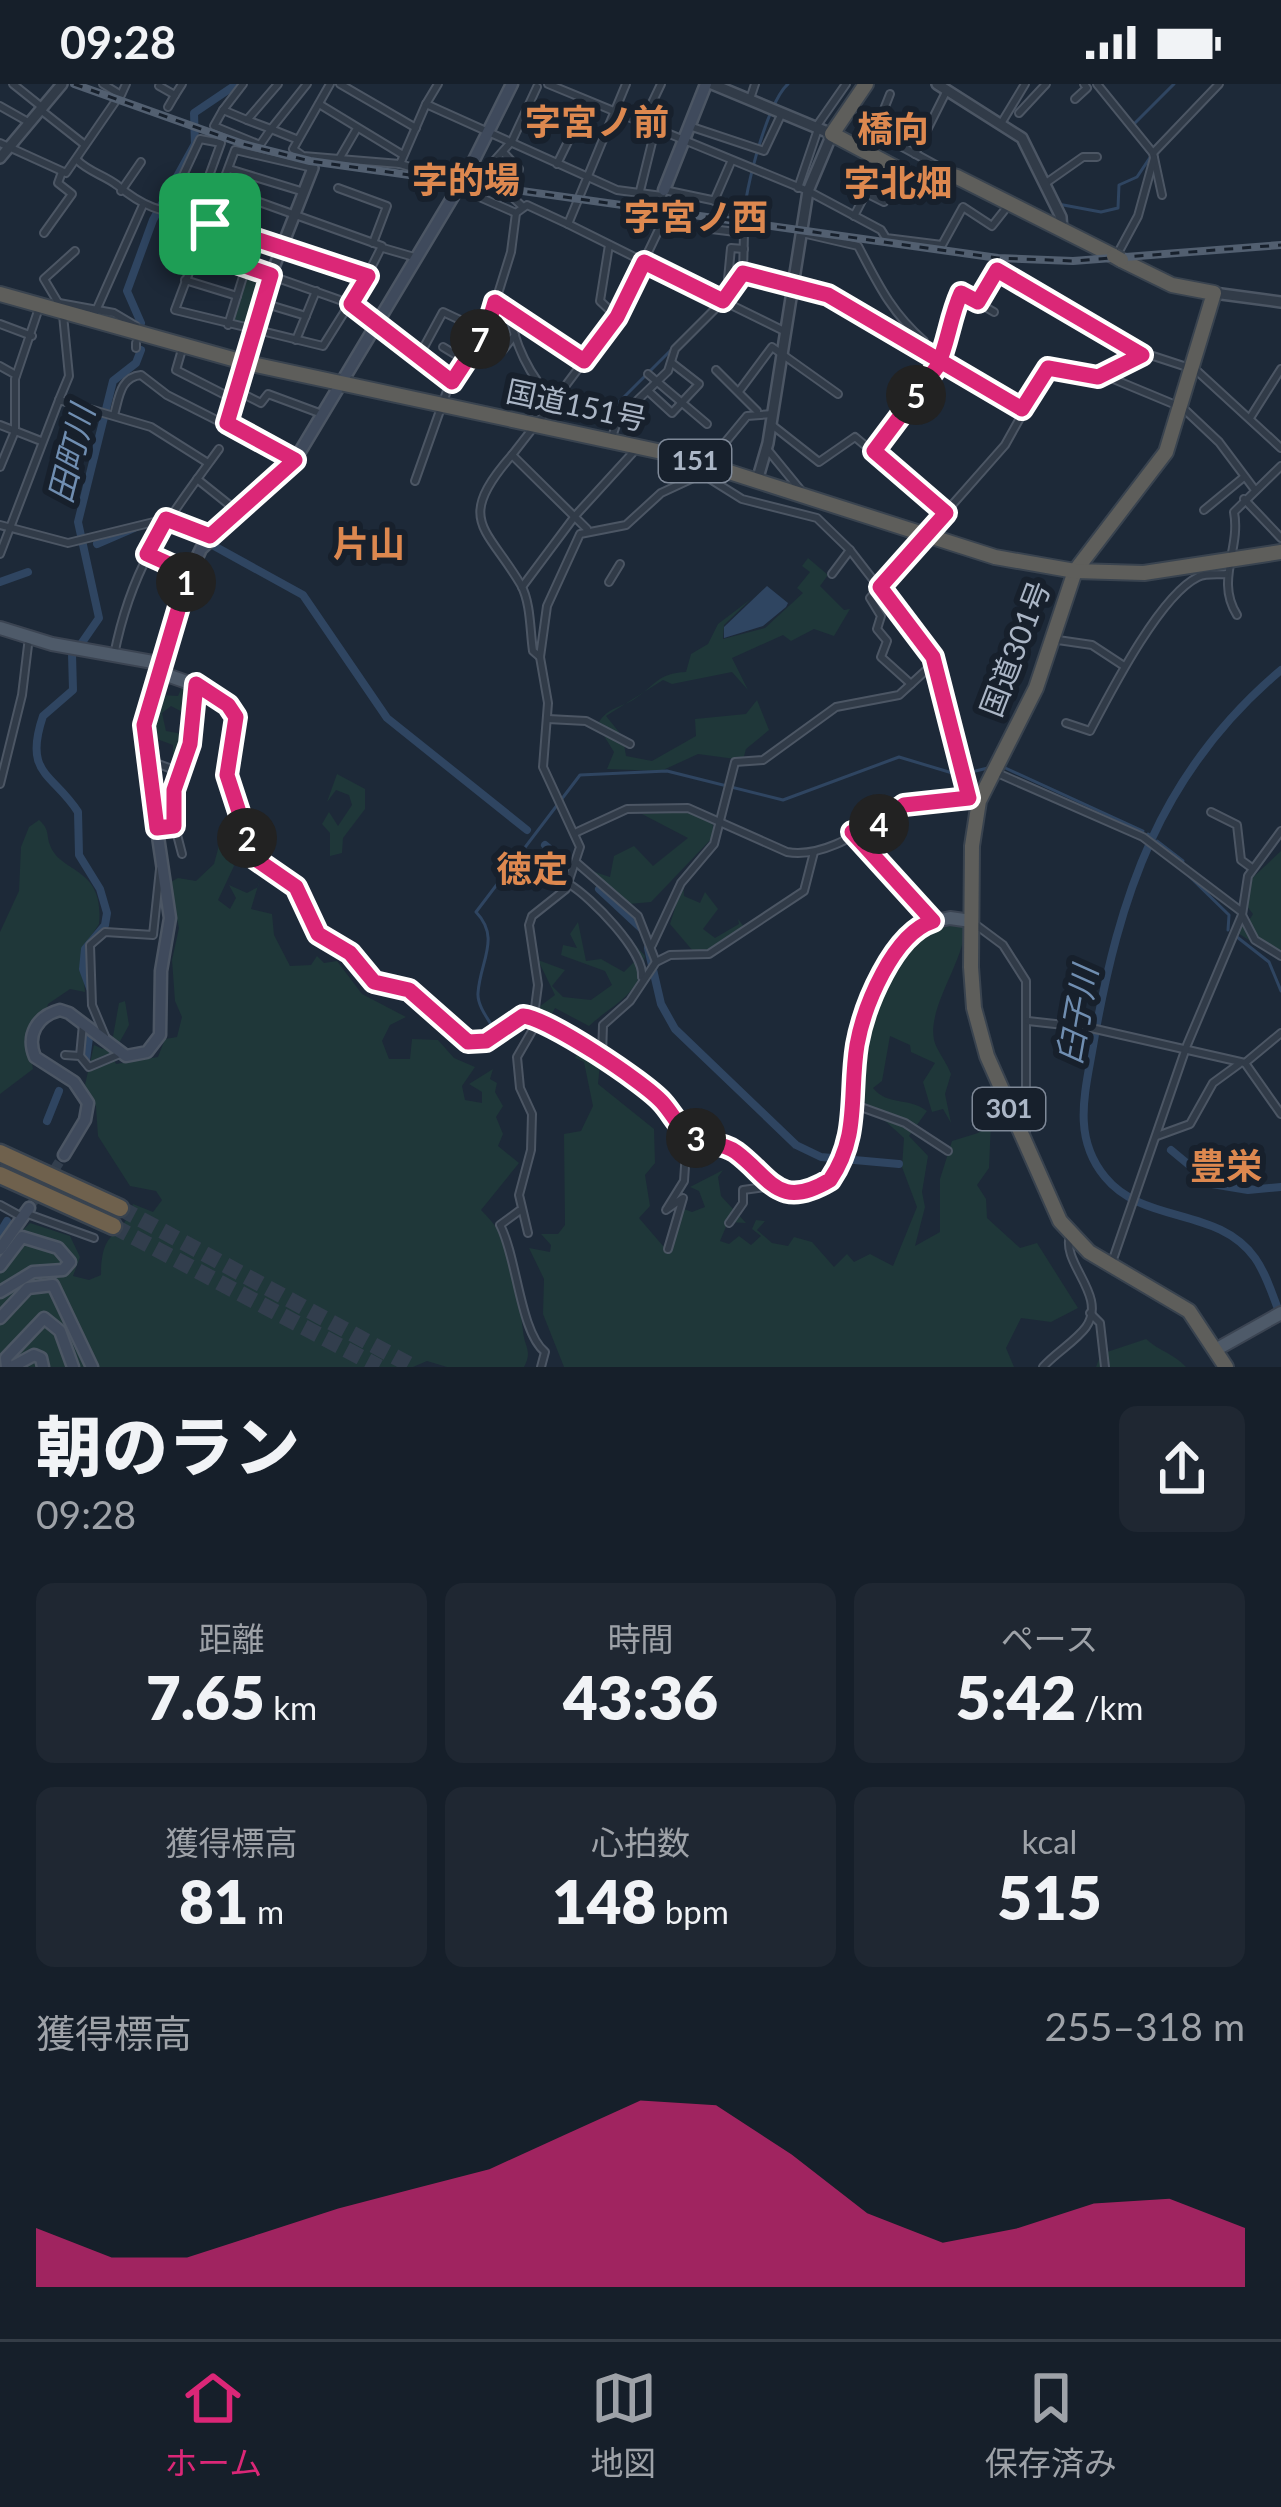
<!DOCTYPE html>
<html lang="ja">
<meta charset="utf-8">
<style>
body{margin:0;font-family:Lato,"Noto Sans JP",sans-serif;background:#1f2732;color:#f1f3f6;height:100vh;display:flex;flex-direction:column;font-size:45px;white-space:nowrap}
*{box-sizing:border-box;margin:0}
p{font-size:39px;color:#9ea2a8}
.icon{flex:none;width:66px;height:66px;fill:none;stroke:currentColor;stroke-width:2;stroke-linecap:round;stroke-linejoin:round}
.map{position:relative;height:1283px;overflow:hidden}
.panel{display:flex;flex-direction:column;background:#161f2a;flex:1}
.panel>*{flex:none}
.pin{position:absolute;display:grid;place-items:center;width:102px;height:102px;color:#fff;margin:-51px;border-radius:24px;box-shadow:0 6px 18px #0006}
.km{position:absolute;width:60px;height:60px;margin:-30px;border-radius:50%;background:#222;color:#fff;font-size:33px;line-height:60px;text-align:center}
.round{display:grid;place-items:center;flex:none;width:126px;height:126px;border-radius:18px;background:#1f2732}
.overview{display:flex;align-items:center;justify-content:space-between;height:204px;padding:0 36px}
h1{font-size:66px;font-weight:800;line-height:90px}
.metrics{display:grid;grid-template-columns:repeat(3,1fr);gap:18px;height:204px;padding:12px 36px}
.metrics div{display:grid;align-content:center;border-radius:18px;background:#1f2732;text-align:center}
.metrics b{font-size:60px;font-weight:800}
.metrics small{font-size:33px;font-weight:400}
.metrics p{font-size:33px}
.chart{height:336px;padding:24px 36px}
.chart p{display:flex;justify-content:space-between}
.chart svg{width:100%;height:216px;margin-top:12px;fill:#db2777;opacity:.7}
.status{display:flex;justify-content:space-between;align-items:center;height:84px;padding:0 60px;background:#161f2a;direction:ltr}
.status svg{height:33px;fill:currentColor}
.tabs{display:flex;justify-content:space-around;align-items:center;height:168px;border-top:3px solid #353d47;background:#161f2a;font-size:33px;color:#9ea2a8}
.tabs a{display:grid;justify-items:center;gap:6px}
.tabs .current{color:#db2777}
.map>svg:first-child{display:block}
</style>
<div class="status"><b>09:28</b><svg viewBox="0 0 49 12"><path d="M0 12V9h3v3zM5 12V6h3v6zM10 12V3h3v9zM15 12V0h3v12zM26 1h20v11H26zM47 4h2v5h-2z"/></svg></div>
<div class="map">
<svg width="1281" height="1283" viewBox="0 0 1281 1283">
<rect width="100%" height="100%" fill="#1d2938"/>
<g fill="#1f3739">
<path d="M246 186 267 191 253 243 232 239Z"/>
<path d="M808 474 828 491 820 502 844 526 850 525 834 552 814 545 791 557 783 551 732 574 748 606 732 588 672 600 663 596 606 632 623 653 599 638C608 624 619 624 633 616 654 603 657 589 686 588L691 570 708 560 718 540 751 515 724 541 723 555 765 544 803 509 797 504 810 488 802 482Z"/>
<path d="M184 599 193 601 188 631 171 622 162 629 166 647 188 651 181 685 173 680V661L149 652 150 633 161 611 178 612Z"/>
<path d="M757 616 769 646 746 665 743 676 698 670 661 687 607 685 614 668 601 647 624 660 626 672 652 677 696 652 695 635 746 630Z"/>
<path d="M337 690 365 705V725L343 754 342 769 330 772V749L322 740 329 728 338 742 352 721 349 711 336 706 327 718Z"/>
<path d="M695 728 712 735 714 752 651 818 629 820 586 785 610 793 614 772 634 762 653 782 688 754 642 730Z"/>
<path d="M39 736C50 746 46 750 50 761 60 790 105 782 99 840L81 867 85 908 70 905 48 920 41 947 27 951 33 985 0 1010V848L19 807 21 763 29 743Z"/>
<path d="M235 745 227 762 234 782 218 816 230 825 236 814 229 801 247 809 258 803 260 795 251 825 272 830 274 851 290 882 311 881 317 872 324 879 337 877 362 910 406 933 390 941 382 957 389 975H410L412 955 438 956 454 974 475 983 462 1002 465 1016 482 1019V1008L469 1000 493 985 490 995 497 999 495 1008 503 1022 496 1033 503 1050 498 1062 519 1079 481 1126C518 1162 517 1199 523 1247 524 1262 533 1267 524 1283H447L427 1277 413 1283H0V1169L30 1139 70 1152 80 1173 73 1192 89 1196 101 1191C102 1140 120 1160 133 1120L153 1128 162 1116 156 1107 130 1102 98 1052 96 1023 85 1001 94 961 103 965 112 958 119 919 125 917 129 941 112 972 116 980 158 973 165 955 177 953 182 933 175 917 172 876 179 844 169 799 178 794 196 797 214 780 222 750Z"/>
<path d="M1281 767V877L1238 849 1240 837 1248 838 1253 830 1246 821 1247 799Z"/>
<path d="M683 799 684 812 700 819 705 808 718 825 703 845 715 854 739 840 738 835 744 843 711 866 693 867 670 840Z"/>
<path d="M943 829 965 843C965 879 920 932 937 964 941 972 947 980 951 990L945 1010 951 1039 943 1025 932 1028 923 998 935 979 911 968 910 961 890 952 882 997 873 1004C887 1022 909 1013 927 1027L909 1052 928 1072 922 1108 925 1123 915 1162 940 1148V1095L952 1057 978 1049 991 1038 989 1084 977 1101 986 1115 987 1134 1020 1164 1037 1159 1078 1224 1051 1238 1021 1234 1006 1264 1014 1283H564L543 1230 544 1195 529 1164 550 1168 551 1161 541 1150H558L565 1141 564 1050 581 1047 593 1022 584 978 575 974 580 964 600 980 598 1000 654 1045 655 1079 645 1091 650 1122 639 1134 663 1162H669L681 1124 692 1128 705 1123 699 1107 690 1103 723 1086 718 1093 721 1112 746 1139 728 1138 720 1157 729 1160 739 1152 751 1161 761 1152 752 1145 756 1136 765 1137 757 1146 772 1159 788 1162 794 1153 812 1158 834 1183 847 1170 854 1178 870 1170 893 1182 917 1123 902 1083 904 1054 861 1015 864 943 892 883Z"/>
<path d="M578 838 586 877 601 875 624 888 635 877 636 862 645 872C640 912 614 919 589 942L555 924 550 934 538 930 539 923 555 911 538 876 565 886 552 902 563 913 591 916 612 901 605 887 561 871 563 861 577 864 570 850Z"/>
<path d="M1146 1255C1159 1267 1173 1269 1186 1283H1096L1101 1270Z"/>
</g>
<path fill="#2f4561" d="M767 502 788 519 786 523 763 542 724 554V543Z"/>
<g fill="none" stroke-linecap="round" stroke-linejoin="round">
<g stroke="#2f4561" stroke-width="3">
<path d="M1134 40 1174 0"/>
<path d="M1058 120 1101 128 1118 124 1119 101 1137 93 1151 72 1130 44"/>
<path d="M743 150C740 120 767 17 788 0"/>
<path d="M611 326 673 264"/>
<path d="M1001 682 1143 747"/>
<path d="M1148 750 1153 754"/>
<path d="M1157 757 1183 777"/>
<path d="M1187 790 1229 831 1228 846"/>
<path d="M1237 853 1269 878 1281 907"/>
<path d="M494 945C488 935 477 921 478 909 480 877 501 854 476 828L580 691 667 687 783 716 899 673 959 691 992 683"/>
</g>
<g stroke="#2f4561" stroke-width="8">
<path d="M141 239 127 207 153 136 195 60 194 29 237 0"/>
<path d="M161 439 187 447 303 511 387 634 527 746"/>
<path d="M97 460 134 444"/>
<path d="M0 498 28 488"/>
<path d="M81 560 99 534 78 438 113 297 136 279 141 266"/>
<path d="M72 570 73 606 43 632C23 691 53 689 78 728L79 771 100 805 107 829 105 841 85 865 83 885 90 904"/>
<path d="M545 761 569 781"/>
<path d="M599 805 641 844"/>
<path d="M648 864 661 920 675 945 796 1061 821 1073 899 1080"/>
<path d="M86 976 89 954"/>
<path d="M47 1037 59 1007"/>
<path d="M1171 1066 1212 1100 1248 1106 1281 1103"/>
<path d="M0 1149 7 1137"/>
<path d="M1281 1233C1273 1213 1267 1191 1255 1174 1218 1122 1144 1141 1105 1093 1072 1053 1085 1009 1093 962 1119 811 1160 688 1281 586"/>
</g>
<path stroke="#323e4d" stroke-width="10" stroke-dasharray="10 5" stroke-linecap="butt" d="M29 1124 64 1071"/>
<g stroke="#323e4d" stroke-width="16" stroke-dasharray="16 8" stroke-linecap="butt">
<path d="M120 1124 414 1283"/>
<path d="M113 1142 379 1283"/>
</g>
<defs>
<g id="minor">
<path d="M13 0 43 24"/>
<path d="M103 0 121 11 126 0"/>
<path d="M278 0 247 36 223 26 214 42 260 61 271 45 296 55"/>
<path d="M330 0 293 65 303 72 400 80 426 20 617 106 662 112 664 106 726 119V130L739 133"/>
<path d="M340 0 416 44"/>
<path d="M548 0 808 107 881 146 886 154 942 161 963 123 992 142 1007 123"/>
<path d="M1097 0 1153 69 1162 111"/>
<path d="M159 2 175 11 182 0"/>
<path d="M890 10 875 48 943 85"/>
<path d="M750 15 755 0"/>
<path d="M1075 15 1087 4 1084 0"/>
<path d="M319 20 403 71"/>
<path d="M426 20 438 0"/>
<path d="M0 22 30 39"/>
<path d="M168 23 175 11"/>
<path d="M223 26 243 0"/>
<path d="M42 27 85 61"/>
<path d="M1019 29 1046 0"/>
<path d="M247 36 271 45 307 0"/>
<path d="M1002 38 1025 0"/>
<path d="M642 40 661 0"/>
<path d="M689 42 764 67 782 29"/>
<path d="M816 43 846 0"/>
<path d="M0 59 66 89 115 18"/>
<path d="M503 68 519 85 511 112 522 122"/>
<path d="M1153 69 1219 0"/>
<path d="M915 70 947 6"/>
<path d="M77 76C89 88 104 91 117 101 156 134 175 126 221 139L367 192 323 262 175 226 235 66 313 84"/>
<path d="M338 77 356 46"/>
<path d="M400 80 417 85"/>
<path d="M557 80 588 17"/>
<path d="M229 85 304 108"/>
<path d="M464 96 475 98 512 57 537 3"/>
<path d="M1046 99 1083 73H1097"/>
<path d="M338 104 387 122 373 159"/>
<path d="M459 104 516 129"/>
<path d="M798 104 818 45"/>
<path d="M223 105 382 162 367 192"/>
<path d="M121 107 141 78"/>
<path d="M639 111 655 46"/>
<path d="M714 117 731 78"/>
<path d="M165 130 200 55 221 59 209 92 184 131"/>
<path d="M854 132 866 109 884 118 901 87"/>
<path d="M568 140 723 217 675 265 668 287 618 335 611 356"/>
<path d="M44 149 72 110 58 99 62 88"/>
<path d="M802 149 858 162C878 200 891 228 924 257L923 265"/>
<path d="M609 161 600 217 617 233"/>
<path d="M383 164 414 173"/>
<path d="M198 166 351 220"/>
<path d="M1118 169 1138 132 1154 74"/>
<path d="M743 189 828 211 1022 325"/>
<path d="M185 196 237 212"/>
<path d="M738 200 728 195 731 164 744 165"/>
<path d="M495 218 509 224C513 258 530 294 554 316"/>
<path d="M59 219 114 229 136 242"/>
<path d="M263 219 306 232"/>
<path d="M978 219 1001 186 1142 271"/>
<path d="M59 220 44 195 75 167"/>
<path d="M509 224 584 277"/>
<path d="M95 229 143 121"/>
<path d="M377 239 451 299"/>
<path d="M0 240 32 252"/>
<path d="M228 241 246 183"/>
<path d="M483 251 503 266 515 251"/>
<path d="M296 256 316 207"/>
<path d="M183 262 176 286 237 317 241 309 261 319 268 310 322 330"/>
<path d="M443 263 466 277"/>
<path d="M136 264V259"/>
<path d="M418 274 443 228 460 236 462 248 479 256"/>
<path d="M0 282 16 291"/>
<path d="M716 286 757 327"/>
<path d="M648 290 707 340"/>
<path d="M1106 292 1183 324 1219 358 1255 406"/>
<path d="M740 306 772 263 838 310"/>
<path d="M648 307 672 329 699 300 672 279"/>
<path d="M241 309 247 283"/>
<path d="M59 316 69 292 63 231"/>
<path d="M114 331C119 314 120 293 141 291L167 311 295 376"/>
<path d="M1250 334 1281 285"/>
<path d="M539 337 617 233 662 139 744 149 743 189 723 217 784 247"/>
<path d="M227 339 237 317"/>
<path d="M0 341 41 357"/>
<path d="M772 341 819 378 855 353 946 429"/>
<path d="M533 344 512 371 587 445"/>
<path d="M767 365 803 409"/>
<path d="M874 367 941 275 944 252 961 209 994 228"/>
<path d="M512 371C454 437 487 443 521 501 531 519 530 548 533 567L540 573"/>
<path d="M709 378 747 332 773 330"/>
<path d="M0 383 15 347V295L40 221"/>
<path d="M197 395 237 427"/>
<path d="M415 397 448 304 487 245 511 168 516 129 527 121 568 140 626 0"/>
<path d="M1244 415 1281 454"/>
<path d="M1204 426 1244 393"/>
<path d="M0 441 68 459 166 435 210 452"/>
<path d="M0 470 59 316 151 343 208 379"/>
<path d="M148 470 189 489"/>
<path d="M832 490 850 466"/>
<path d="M609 498 620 480"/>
<path d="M522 503 575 432 638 363"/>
<path d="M1237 531C1215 496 1241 465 1234 428L1281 382"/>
<path d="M1051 555 1092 561 1124 582"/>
<path d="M114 571C132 480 166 438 219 365"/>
<path d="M911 600 881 573 887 557 877 545 881 532 870 514 1005 361 1048 284 1103 293 1147 270 1196 286 1281 364"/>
<path d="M548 635 586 637 630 660"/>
<path d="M1066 639 1090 647C1110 609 1160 511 1198 493 1206 489 1218 491 1226 490"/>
<path d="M147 676 183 689"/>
<path d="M995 688 1143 753 1242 828"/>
<path d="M0 700 22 611 29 553"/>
<path d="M1211 728 1237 741 1241 776 1252 784"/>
<path d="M174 742V711L190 660 195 603"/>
<path d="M157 744 175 743 182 770"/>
<path d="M577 748 627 725 688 724 787 768C828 775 869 741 902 722 920 712 949 715 970 714"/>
<path d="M852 748 933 837"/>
<path d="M577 779 638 832 656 878"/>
<path d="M569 800C591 813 645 868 642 893"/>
<path d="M1242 831 1255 856 1281 872"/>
<path d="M972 838 1003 861 1026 897V1048"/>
<path d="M652 861 681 799 714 760 735 678 763 676 836 623 899 611 935 578"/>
<path d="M1028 937 1091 944 1245 979"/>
<path d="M1281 949 1245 979 1281 1030"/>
<path d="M105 952 92 921 90 861 105 848 153 851 160 785"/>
<path d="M65 971 80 972 89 983 120 970"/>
<path d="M80 972 83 940"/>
<path d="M602 972 603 941 630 917 656 878 670 871 709 870 804 807 814 768"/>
<path d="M858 1022 905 1039 948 1067"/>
<path d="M1157 1052 1190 1040 1213 999 1239 980"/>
<path d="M0 1121 22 1133"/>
<path d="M519 1127 500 1141C517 1173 520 1248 545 1268L541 1283"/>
<path d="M25 1129 94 1154"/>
<path d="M729 1139 743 1119V1106L765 1103"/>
<path d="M528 1149 519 1111 531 1066 532 1030 520 1004 517 973 532 947 538 901 529 841 532 832 566 805 580 763 543 683 548 619 540 573 547 522 580 450 626 441 661 409 702 390 742 415 817 434 850 466 933 573 969 714"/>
<path d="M668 1165 683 1114 666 1126 684 1097 687 1053"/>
<path d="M1111 1181 1187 961 1242 831 1248 792 1281 747"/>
<path d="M1090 1229 1100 1239 1105 1283"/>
<path d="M1043 1283C1055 1269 1076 1257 1086 1243 1108 1211 1061 1180 1070 1151"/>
</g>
<g id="tertiary">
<path d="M712 0 832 50 808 107 768 359 757 397"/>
<path d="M937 0 1022 54 1061 133 1062 147"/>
<path d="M0 74 62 0"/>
<path d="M1214 209 1281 218"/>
<path d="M351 220 379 236"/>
<path d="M247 279 271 191 313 84"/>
</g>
<g id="secondary">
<path d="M664 106 706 0"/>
<path d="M164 580 183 504 201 465 295 376 469 86 512 0"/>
<path d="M64 1071 85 1036 88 1019 74 998 35 973C26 951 37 932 60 926L69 929 126 972 147 968 160 951 161 887 170 834 143 651 161 589"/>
<path d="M0 1165 29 1124"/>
<path d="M0 1182 22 1153 58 1164 70 1178 63 1186 33 1188 0 1208"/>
<path d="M0 1234 28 1204 53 1201 92 1283"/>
<path d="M7 1283 6 1274 44 1234 60 1247 73 1283"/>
<path d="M12 1283 34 1271 41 1274 43 1283"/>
</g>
<g id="primary">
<path d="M0 544 52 560 164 580 161 589 204 604 236 633 227 690 254 774 296 803 318 851 350 869 374 898 409 906 468 958 490 955 523 932 597 968 655 1012 689 1051 734 1067 767 1101 801 1108 833 1094 853 1045 861 945 888 882 922 840 950 834 971 837"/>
<path d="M1217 1265 1281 1229"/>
</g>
<g id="trunk">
<path d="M866 0 832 50 915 94 943 89 957 93 1114 172"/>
<path d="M1121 176 1172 201 1214 209 1166 368 1075 487 1036 604 979 717 972 762 971 883 974 924 987 972 1060 1137 1089 1168 1189 1227 1226 1283"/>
<path d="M0 210 247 279 676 371 995 473 1075 487 1144 489 1281 468"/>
</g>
<g id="motorway">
<path d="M0 1069 120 1124"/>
<path d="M0 1091 113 1142"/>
</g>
</defs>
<use href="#minor" stroke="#4c5664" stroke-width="10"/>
<use href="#tertiary" stroke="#4c5664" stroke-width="14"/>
<use href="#secondary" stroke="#4c5664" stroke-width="15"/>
<use href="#primary" stroke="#3b4452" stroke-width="16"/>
<use href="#trunk" stroke="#39434f" stroke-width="18"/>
<use href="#motorway" stroke="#39434f" stroke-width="21"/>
<use href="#minor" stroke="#313b48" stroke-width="6"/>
<use href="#tertiary" stroke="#313b48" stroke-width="9"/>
<use href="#secondary" stroke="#3f4a5c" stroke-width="10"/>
<use href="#primary" stroke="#4e5a69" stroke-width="12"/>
<use href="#trunk" stroke="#5e5e5b" stroke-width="14"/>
<use href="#motorway" stroke="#6f614d" stroke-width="16"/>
<defs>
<path id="rail" d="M74 0 243 60 310 77 998 174 1073 177 1281 161"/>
</defs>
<use href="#rail" stroke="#525f70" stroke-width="8"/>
<use href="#rail" stroke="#17202c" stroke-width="3" stroke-dasharray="9" stroke-linecap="butt"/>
<defs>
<path id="trunk-bridge" d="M1114 172 1121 176"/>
</defs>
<use href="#trunk-bridge" stroke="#39434f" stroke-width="18" stroke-linecap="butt"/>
<use href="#trunk-bridge" stroke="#5e5e5b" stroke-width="14"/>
</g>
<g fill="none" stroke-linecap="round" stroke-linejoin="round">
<defs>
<path id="route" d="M210 140 198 166 271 191 227 339 295 376 210 452 166 435 147 470 189 489 144 641 157 744 174 742V706L190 660 196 600 228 621 236 633 227 691 254 774 296 803 318 850 350 869 374 898 409 906 468 958 486 957 523 932C548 934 644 998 662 1018 673 1030 679 1045 693 1053 706 1060 724 1059 736 1068 771 1094 778 1127 830 1096 860 1052 849 1011 857 961 864 922 893 850 933 837L852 748 877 741 904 721 969 714 933 573 880 503 946 429 874 367 937 283C948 260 950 233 961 209L978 218 997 186 1142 271 1098 293 1048 284 1022 325 828 211 743 189 723 217 644 178 617 233 584 277 495 218 487 245 452 298 351 220 368 192 210 140"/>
</defs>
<use href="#route" stroke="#fff" stroke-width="24"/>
<use href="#route" stroke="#db2777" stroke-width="15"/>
</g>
<g text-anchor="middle" stroke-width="12" stroke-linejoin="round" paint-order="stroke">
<g fill="#17202c" stroke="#7f8998" stroke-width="3">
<rect x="659" y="356" width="72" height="42" rx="9"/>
<rect x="973" y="1004" width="72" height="42" rx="9"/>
</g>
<g font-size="27" font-weight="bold" fill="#abb6c6">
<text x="695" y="386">151</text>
<text x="1009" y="1034">301</text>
</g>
<g font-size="30" fill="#abb6c6" stroke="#17202c">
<text transform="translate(576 322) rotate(12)" y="10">国道151号</text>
<text transform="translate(1016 565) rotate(-69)" y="10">国道301号</text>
</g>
<g font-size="33" font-style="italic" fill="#708eb1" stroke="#17202c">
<text transform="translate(71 370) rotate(-76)" y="12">田町川</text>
<text transform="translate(1077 931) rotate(-80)" y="12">臼子川</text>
</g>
<g font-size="36" font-weight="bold" fill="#dd884f" stroke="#17202c">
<text x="597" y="51">字宮ノ前</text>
<text x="893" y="58">橋向</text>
<text x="466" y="109">字的場</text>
<text x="898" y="112">字北畑</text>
<text x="696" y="146">字宮ノ西</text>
<text x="369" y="473">片山</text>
<text x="532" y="798">徳定</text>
<text x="1226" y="1095">豊栄</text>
</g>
</g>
</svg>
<div class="pin" style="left:210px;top:140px;background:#1e9e55"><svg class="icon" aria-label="arrive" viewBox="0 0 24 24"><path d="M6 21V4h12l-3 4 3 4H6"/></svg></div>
<b class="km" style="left:186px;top:498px">1</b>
<b class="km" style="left:247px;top:754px">2</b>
<b class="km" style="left:696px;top:1054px">3</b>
<b class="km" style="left:879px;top:740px">4</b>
<b class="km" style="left:916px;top:311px">5</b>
<b class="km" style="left:480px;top:255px">7</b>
</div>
<section class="panel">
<div class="overview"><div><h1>朝のラン</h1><p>09:28</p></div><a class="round"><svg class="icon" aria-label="share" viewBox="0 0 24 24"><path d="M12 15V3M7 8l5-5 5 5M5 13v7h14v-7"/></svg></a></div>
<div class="metrics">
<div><p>距離</p><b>7.65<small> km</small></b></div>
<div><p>時間</p><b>43:36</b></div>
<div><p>ペース</p><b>5:42<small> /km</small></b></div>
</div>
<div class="metrics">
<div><p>獲得標高</p><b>81<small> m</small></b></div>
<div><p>心拍数</p><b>148<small> bpm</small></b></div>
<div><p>kcal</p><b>515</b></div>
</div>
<div class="chart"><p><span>獲得標高</span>255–318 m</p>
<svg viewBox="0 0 160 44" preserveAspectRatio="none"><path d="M0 44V32L10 38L20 38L30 33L40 28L50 24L60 20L70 13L80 6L90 7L100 17L110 29L120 35L130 32L140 27L150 26L160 32V44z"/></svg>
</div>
</section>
<nav class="tabs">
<a class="current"><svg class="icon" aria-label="home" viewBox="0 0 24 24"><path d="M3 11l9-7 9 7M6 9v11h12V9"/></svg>ホーム</a>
<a><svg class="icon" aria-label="map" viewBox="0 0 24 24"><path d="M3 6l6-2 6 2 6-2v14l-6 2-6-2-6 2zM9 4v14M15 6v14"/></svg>地図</a>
<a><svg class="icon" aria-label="saved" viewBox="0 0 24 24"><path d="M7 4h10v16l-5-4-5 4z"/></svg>保存済み</a>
</nav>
